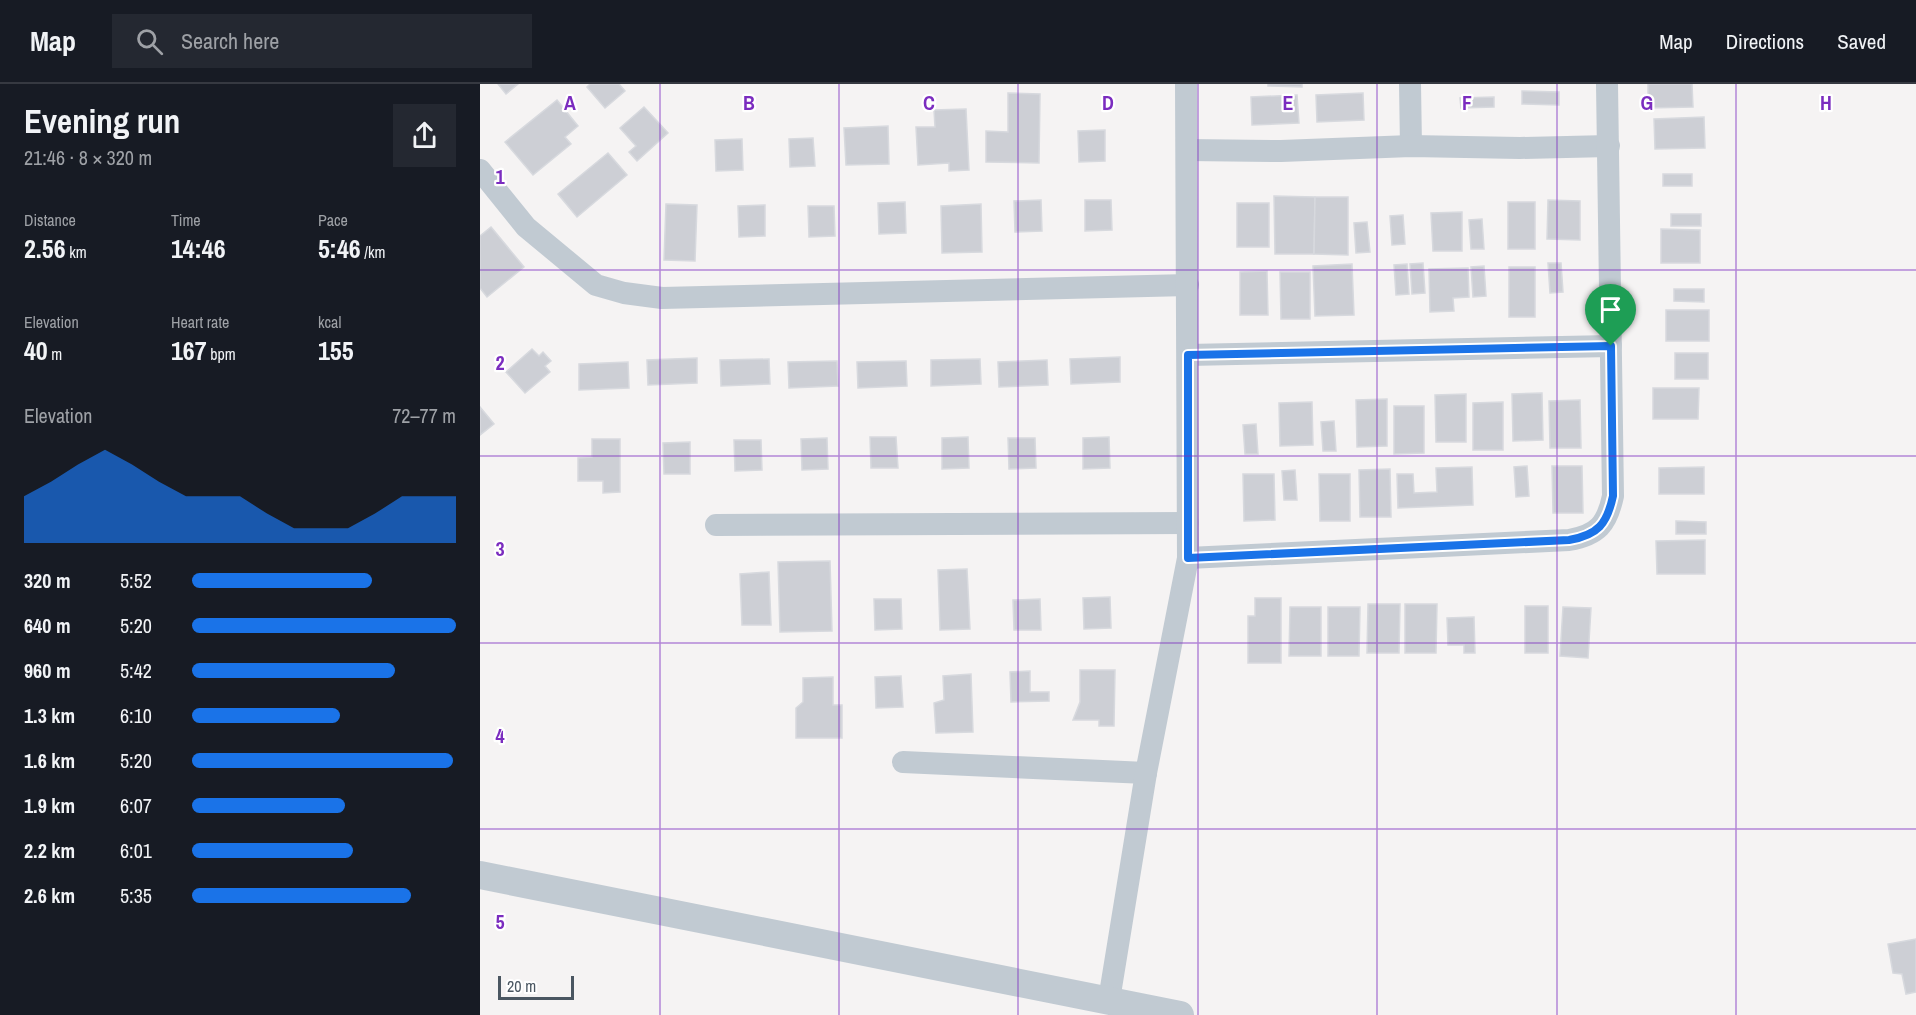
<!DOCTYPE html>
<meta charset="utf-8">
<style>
body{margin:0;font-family:"Archivo Narrow",sans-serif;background:#242831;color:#f1f3f6;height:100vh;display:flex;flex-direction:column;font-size:22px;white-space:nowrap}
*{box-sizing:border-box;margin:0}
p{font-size:20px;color:#9ea1a6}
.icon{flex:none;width:33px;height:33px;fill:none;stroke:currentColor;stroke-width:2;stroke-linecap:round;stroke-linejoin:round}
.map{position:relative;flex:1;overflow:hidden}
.details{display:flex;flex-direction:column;background:#171b24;width:480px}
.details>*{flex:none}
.scale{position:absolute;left:18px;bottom:15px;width:76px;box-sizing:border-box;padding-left:6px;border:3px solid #4a5661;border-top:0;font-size:16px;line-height:21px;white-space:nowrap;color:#4a5661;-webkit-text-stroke:4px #fff;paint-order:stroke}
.pin{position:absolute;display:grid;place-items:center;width:51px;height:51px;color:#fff;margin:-62px -26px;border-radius:50% 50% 50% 0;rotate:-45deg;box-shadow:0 0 6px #0007}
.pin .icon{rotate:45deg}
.round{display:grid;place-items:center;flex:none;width:63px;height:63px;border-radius:0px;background:#242831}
.head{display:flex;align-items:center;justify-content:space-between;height:102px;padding:0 24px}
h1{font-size:33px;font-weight:700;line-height:45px}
.metrics{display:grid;grid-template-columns:repeat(3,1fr);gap:9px;height:102px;padding:6px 24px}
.metrics div{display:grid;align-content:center}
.metrics b{font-size:26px;font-weight:700}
.metrics small{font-size:16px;font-weight:400}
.metrics p{font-size:16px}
.chart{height:168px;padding:12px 24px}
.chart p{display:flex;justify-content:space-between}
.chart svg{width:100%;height:108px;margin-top:6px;fill:#1a73e8;opacity:.7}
ul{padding:0 24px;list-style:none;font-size:20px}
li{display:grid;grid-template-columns:96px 72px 1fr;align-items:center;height:45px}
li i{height:15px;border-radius:8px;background:#1a73e8}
header{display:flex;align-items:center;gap:36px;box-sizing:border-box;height:84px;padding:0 30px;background:#171b24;border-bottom:2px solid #363941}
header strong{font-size:28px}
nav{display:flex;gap:33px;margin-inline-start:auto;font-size:21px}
.search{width:420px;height:54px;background:#242831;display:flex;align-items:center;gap:15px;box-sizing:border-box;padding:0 21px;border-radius:0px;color:#9ea1a6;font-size:22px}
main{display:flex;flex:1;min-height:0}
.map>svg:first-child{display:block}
</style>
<header>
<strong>Map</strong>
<div class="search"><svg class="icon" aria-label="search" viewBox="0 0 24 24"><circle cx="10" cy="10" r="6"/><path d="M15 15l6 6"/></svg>Search here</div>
<nav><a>Map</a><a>Directions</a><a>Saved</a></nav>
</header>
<main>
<section class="details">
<div class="head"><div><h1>Evening run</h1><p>21:46 · 8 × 320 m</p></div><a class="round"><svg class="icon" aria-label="share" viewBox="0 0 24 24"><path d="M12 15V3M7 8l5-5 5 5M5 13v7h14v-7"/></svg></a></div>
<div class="metrics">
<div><p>Distance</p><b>2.56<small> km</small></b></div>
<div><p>Time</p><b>14:46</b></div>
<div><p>Pace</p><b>5:46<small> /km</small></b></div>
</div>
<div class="metrics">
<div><p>Elevation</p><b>40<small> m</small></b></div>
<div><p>Heart rate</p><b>167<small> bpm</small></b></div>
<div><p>kcal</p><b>155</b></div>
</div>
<div class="chart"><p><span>Elevation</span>72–77 m</p>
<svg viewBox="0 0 160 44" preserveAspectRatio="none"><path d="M0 44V25L10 19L20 12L30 6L40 12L50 19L60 25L70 25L80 25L90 32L100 38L110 38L120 38L130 32L140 25L150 25L160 25V44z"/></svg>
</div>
<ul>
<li><b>320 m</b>5:52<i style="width:68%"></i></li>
<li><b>640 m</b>5:20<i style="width:100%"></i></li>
<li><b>960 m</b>5:42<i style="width:77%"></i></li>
<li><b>1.3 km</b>6:10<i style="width:56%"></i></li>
<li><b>1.6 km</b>5:20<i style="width:99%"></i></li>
<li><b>1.9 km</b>6:07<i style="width:58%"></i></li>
<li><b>2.2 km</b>6:01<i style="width:61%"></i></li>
<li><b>2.6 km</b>5:35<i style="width:83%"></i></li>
</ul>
</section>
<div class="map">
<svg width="1436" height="931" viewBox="0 0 1436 931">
<rect width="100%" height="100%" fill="#f5f3f3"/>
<g fill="#cdcfd5" stroke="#d7d9de" stroke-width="1.5">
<path d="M18 0H38L26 10Z"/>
<path d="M110 0H139L145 7 125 24 107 3Z"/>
<path d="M788 0H822V3L788 2Z"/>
<path d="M1168 0H1212L1213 23 1168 24Z"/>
<path d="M1042 7 1079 8V21L1042 20Z"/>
<path d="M528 9 560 10 559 79 506 78V47L528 48Z"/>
<path d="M883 9 884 36 837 38 836 11Z"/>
<path d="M817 11 819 39 772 41 771 13Z"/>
<path d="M1014 13V23L981 24 980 14Z"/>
<path d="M77 16 98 42 85 53 91 60 53 91 25 58Z"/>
<path d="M164 23 188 49 157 77 149 68 156 62 140 44Z"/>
<path d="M486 25 489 86 469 87V79L438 81 436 43H455L454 26Z"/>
<path d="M1224 33 1225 64 1175 65 1174 35Z"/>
<path d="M408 42 409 80 366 81 364 44Z"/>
<path d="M625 46V77L599 78 598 47Z"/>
<path d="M333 54 335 82 310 83 309 55Z"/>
<path d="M262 55 263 86 236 87 235 56Z"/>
<path d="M128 69 147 91 97 133 78 110Z"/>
<rect x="1183" y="90" width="29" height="12"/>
<path d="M794 112 835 113 834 170H795Z"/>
<path d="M835 113H868V171L834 170Z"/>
<path d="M561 116 562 147 535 148 534 117Z"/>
<path d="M605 116H631L632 146 605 147Z"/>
<path d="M1068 116 1100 117V156L1067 155Z"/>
<path d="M425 118 426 149 399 150 398 119Z"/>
<rect x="1028" y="118" width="27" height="47"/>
<rect x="757" y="119" width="32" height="44"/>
<path d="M186 120 217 121 215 177 184 176Z"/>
<path d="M501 120 502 168 462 169 461 122Z"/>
<path d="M285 121V152L259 153 258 122Z"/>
<path d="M328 122H354L355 152 329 153Z"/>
<path d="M982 128V167H953L951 129Z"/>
<rect x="1191" y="130" width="30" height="12"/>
<path d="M923 131 925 160 912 161 910 132Z"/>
<path d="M1002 135 1004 165H991L989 136Z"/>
<path d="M887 138 890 168 876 169 874 139Z"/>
<path d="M11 143 44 183 7 213 0 204V152Z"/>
<path d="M1181 145 1220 146V179H1181Z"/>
<path d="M943 179 945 209 932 210 930 180Z"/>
<path d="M1068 179H1081L1083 208 1070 209Z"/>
<path d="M872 180 874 231 835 232 833 182Z"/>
<path d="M927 180 929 210 916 211 914 181Z"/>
<path d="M1004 182 1006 212 993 213 991 183Z"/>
<rect x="1029" y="183" width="26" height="50"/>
<path d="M988 184 989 213 973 214 974 227 950 228 949 185Z"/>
<path d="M787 187 788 231H760V188Z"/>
<path d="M800 188H830V235H801Z"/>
<path d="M1194 205H1224V218L1194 217Z"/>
<rect x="1186" y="226" width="43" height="31"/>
<path d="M52 265 59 272 63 268 71 277 65 282 70 288 45 309 26 288Z"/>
<rect x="1195" y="269" width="33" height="26"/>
<path d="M640 273V298L591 300 590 275Z"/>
<path d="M217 274V299L168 301 167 276Z"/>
<path d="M289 275 290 300 241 302 240 276Z"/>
<path d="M500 275 501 300 451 302V276Z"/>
<path d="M567 276 568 301 519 303 518 278Z"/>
<path d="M357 277 358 302 309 304 308 278Z"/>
<path d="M426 277 427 302 378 304 377 278Z"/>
<path d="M148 278 149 304 99 306V280Z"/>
<path d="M1173 304H1219L1218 335H1173Z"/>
<path d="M1062 309 1063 356 1033 357 1032 310Z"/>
<path d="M986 310V358H956L955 311Z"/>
<path d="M907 315V362L877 363 876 316Z"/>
<path d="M1100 316 1101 364H1070L1069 317Z"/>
<path d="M832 318 833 361 800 362 799 319Z"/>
<path d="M1023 318V366H993V319Z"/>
<path d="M914 322H944V369L914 370Z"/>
<path d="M0 323 14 340 0 351Z"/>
<path d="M854 337 856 367H843L841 338Z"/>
<path d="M776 340 778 370H765L763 341Z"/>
<path d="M390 353H416L418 384H391Z"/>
<path d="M488 353 489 384 462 385V354Z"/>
<path d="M629 353 630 384 603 385V354Z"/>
<path d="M347 354 348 385 322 386 321 355Z"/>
<path d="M528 354H555L556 384 529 385Z"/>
<path d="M112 355H140V408L123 409V397H98V374L112 373Z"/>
<path d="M254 356H281L282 386 255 387Z"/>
<path d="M210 358V390H184L183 359Z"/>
<path d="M1047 382 1049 412 1036 413 1034 383Z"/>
<path d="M1072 382H1102L1103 429H1073Z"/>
<path d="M992 383 993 421 918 424 917 390H933L934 409 957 408 956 384Z"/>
<path d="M1224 383V410H1179V384Z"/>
<path d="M910 385 911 433H880L879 386Z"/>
<path d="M815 386 817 416H804L802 387Z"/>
<path d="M763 390H794L795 436 764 437Z"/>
<path d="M839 390H870V437H840Z"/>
<path d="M1196 437 1226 438V450H1196Z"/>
<path d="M1225 456V490H1177L1176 457Z"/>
<path d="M350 477 352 547 300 548 298 478Z"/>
<path d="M487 485 490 545 460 546 458 486Z"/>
<path d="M289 488 291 541H262L260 490Z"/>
<path d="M630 513 631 544 604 545 603 514Z"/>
<path d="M775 514H801V579H768V532H775Z"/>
<path d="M394 515H421L422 545 395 546Z"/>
<path d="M560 515 561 546H534L533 516Z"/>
<path d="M888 520H920L919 569H887Z"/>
<path d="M925 520H957L956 569H925Z"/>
<rect x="1045" y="522" width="23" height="47"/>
<path d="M810 523H841V572H809Z"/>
<path d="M848 523H880L879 572H848Z"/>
<path d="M1083 523 1111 524 1108 574 1080 572Z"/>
<path d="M994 533 995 569H984V561H968L967 534Z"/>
<path d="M600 586H635L634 642H619V636H593L600 618Z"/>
<path d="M550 587V608H569V617L531 618 530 588Z"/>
<path d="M491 590 493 648 456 649 454 619 464 616 463 592Z"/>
<path d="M421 592 423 623 396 624 395 593Z"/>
<path d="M353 593V621H362V654H316V624L323 618V594Z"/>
<path d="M1436 855V908L1426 910 1422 890 1413 889 1408 860Z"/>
</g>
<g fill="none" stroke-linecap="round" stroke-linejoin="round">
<g stroke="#c1cad2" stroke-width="22">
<path d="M930 0 931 62"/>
<path d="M707 66 801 67 931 62 1040 64 1129 62"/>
<path d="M0 86 46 143 116 201 144 209 182 214 708 201"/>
<path d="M708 271 1131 262"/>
<path d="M236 441 708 439"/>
<path d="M708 474 1089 456C1118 451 1127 440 1133 412L1127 0"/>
<path d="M423 678 666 689"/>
<path d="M629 916 666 689 708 474 706 0"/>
</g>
<path stroke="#c1cad2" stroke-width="28" d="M0 791 700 931"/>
</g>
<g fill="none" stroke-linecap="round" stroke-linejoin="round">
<defs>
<path id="route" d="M1131 262 1133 412C1127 440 1118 451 1089 456L708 474V271Z"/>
</defs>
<use href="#route" stroke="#fff" stroke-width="12"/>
<use href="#route" stroke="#1a73e8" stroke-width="8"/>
</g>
<path fill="none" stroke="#7b2cbf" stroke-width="1.5" stroke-opacity="0.55" d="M180 0V931M359 0V931M538 0V931M718 0V931M897 0V931M1077 0V931M1256 0V931M0 186H1436M0 372H1436M0 559H1436M0 745H1436"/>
<g font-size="20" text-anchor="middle" font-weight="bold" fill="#7b2cbf" stroke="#fff" stroke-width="4.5" stroke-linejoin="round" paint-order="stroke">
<text x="90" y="26">A</text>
<text x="269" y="26">B</text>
<text x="449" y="26">C</text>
<text x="628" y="26">D</text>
<text x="808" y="26">E</text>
<text x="987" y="26">F</text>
<text x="1167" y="26">G</text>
<text x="1346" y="26">H</text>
<text x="20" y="100">1</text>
<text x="20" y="286">2</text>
<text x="20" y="472">3</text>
<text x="20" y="659">4</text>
<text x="20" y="845">5</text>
</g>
</svg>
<div class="scale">20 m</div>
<div class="pin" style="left:1131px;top:262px;background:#1e9e55"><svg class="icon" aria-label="arrive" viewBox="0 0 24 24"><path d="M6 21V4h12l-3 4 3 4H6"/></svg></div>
</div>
</main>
